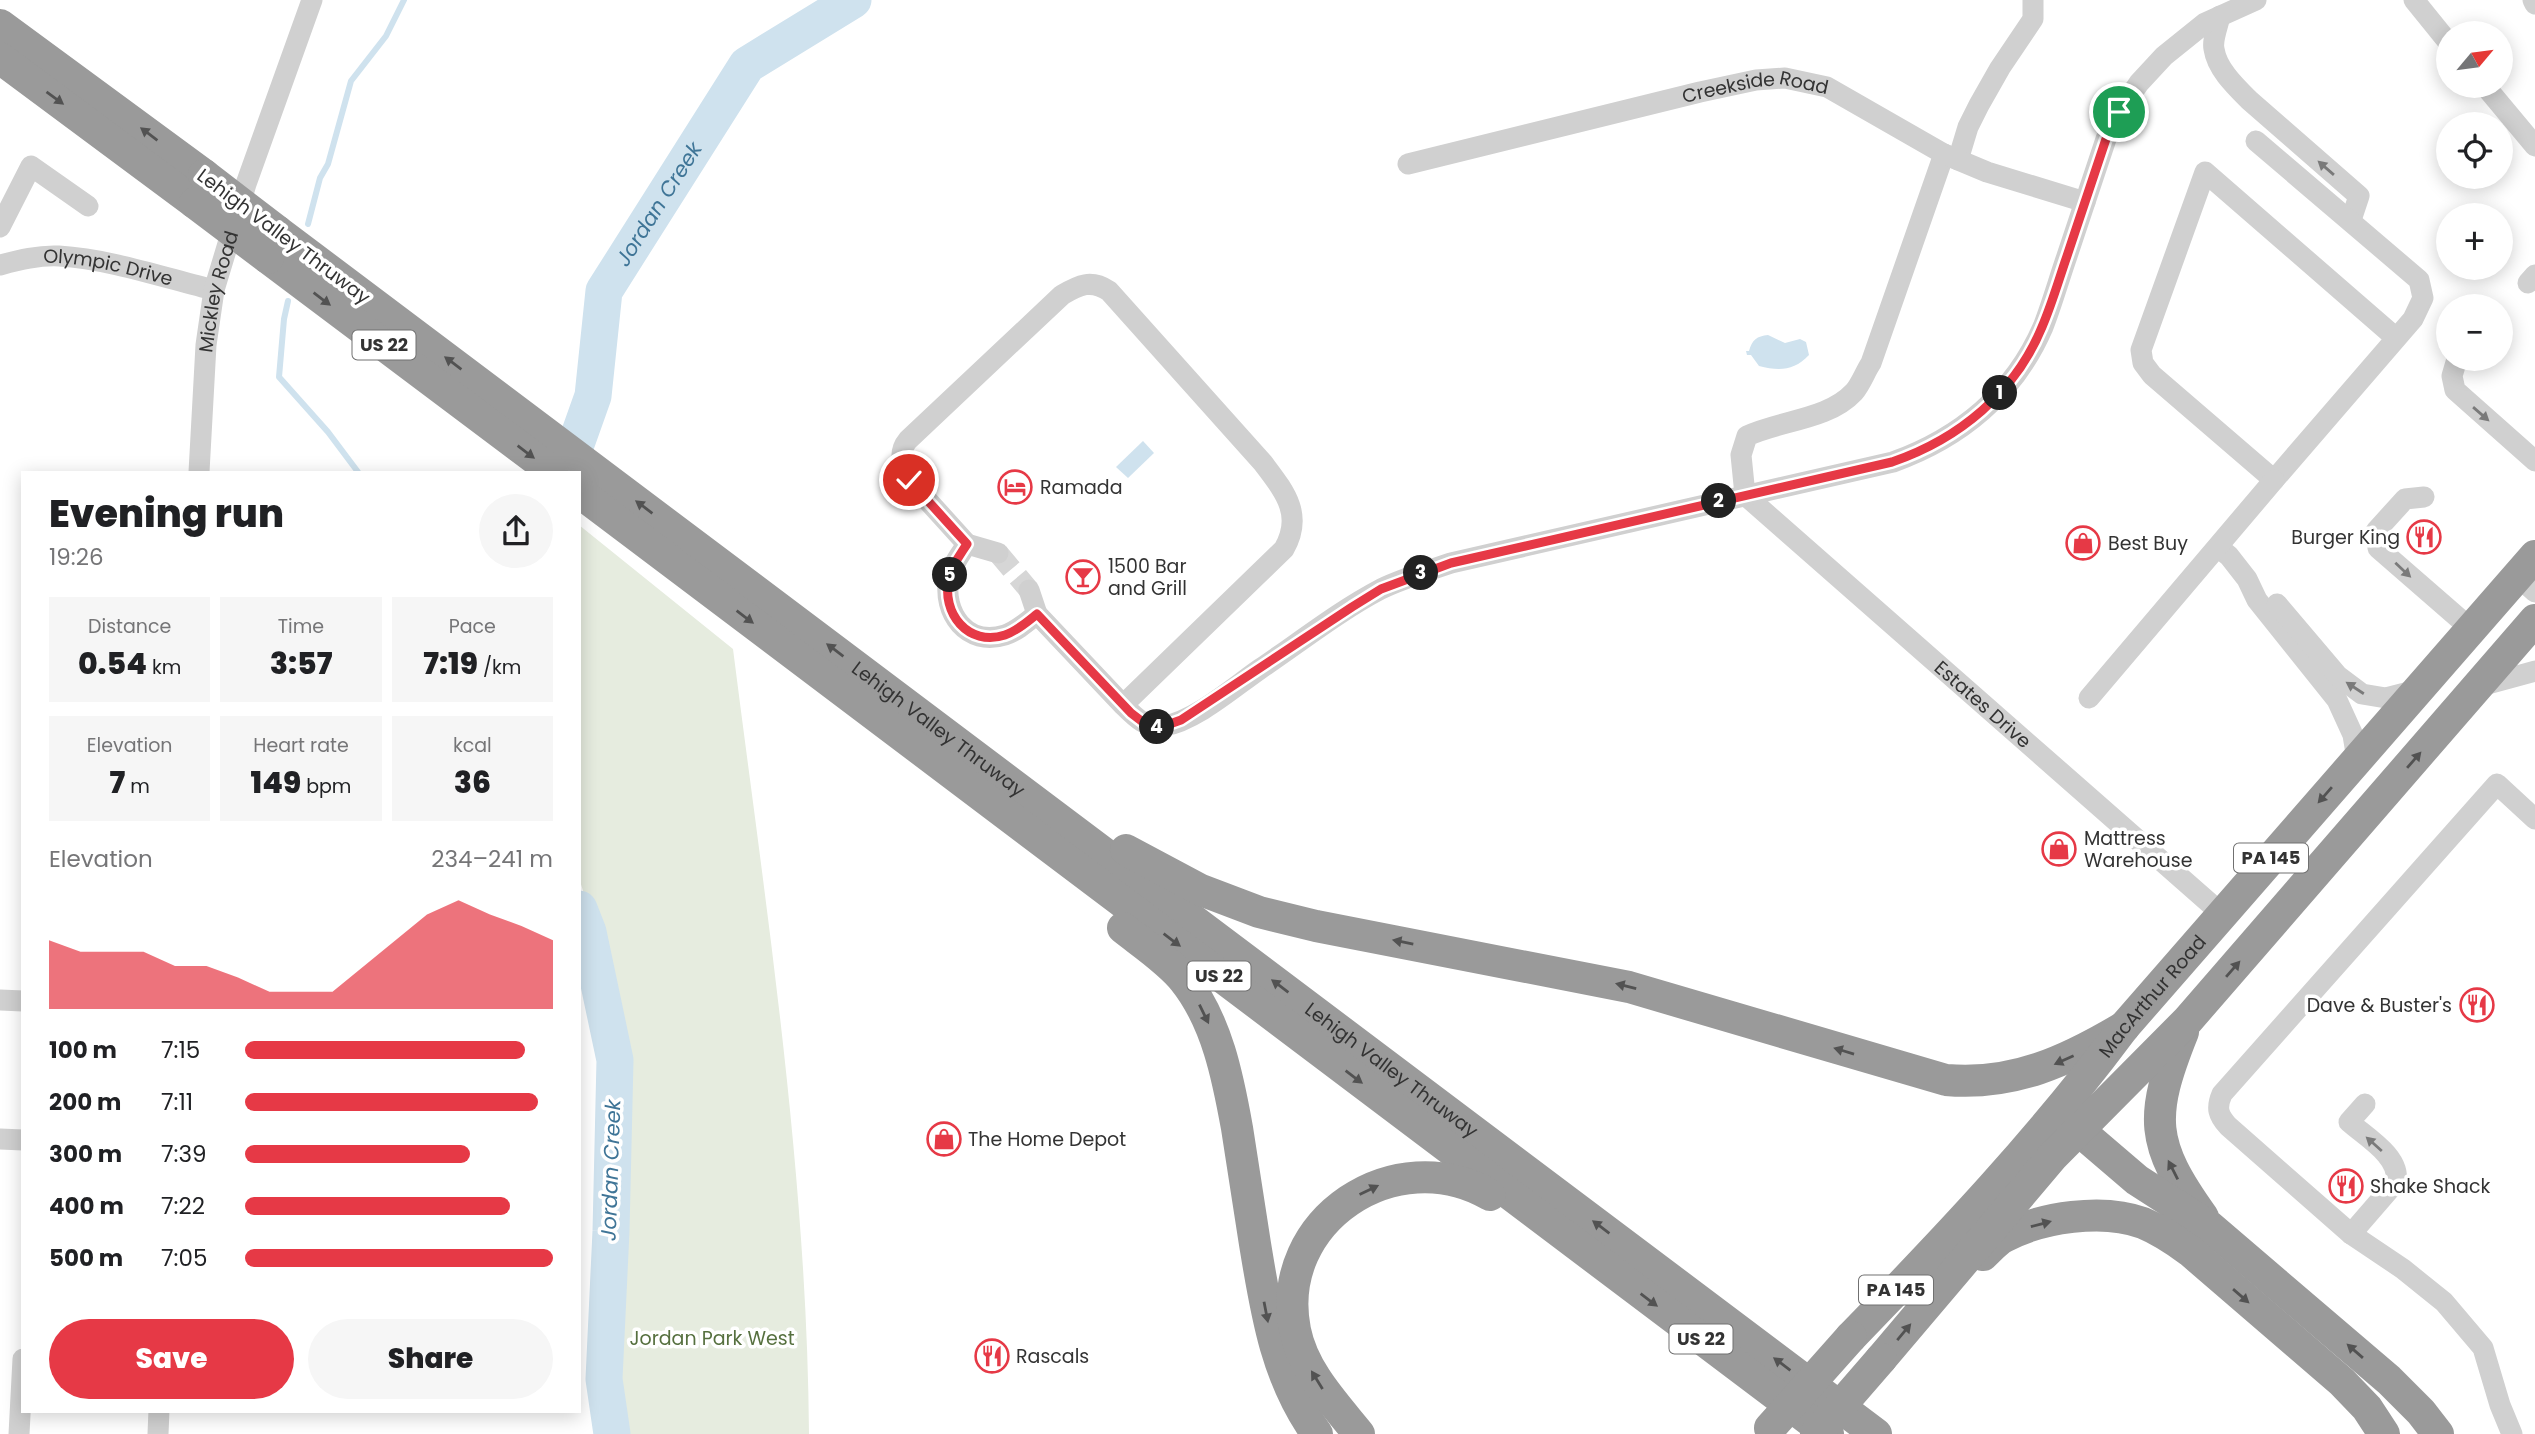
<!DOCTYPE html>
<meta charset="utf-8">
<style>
body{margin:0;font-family:Poppins,sans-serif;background:#f6f6f6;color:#202124;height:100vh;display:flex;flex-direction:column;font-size:26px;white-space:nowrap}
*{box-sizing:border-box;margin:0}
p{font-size:23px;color:#757577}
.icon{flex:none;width:38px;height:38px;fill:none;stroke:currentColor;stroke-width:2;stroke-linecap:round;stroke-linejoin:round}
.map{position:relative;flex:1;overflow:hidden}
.side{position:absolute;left:21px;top:471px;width:560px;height:942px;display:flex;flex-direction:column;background:#fff;border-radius:0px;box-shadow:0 4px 18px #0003}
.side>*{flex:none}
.needle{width:46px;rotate:61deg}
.buttons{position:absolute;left:2436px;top:21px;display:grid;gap:14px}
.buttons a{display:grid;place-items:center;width:77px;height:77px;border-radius:50%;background:#fff;box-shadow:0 4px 18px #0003;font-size:35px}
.pin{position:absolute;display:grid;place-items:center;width:60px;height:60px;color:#fff;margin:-30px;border:4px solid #fff;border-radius:50%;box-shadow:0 2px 7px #0007}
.km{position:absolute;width:35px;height:35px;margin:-18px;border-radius:50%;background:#222;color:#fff;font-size:19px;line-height:35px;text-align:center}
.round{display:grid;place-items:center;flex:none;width:74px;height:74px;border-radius:37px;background:#f6f6f6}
.headline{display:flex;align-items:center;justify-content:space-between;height:119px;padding:0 28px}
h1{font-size:38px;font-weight:800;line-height:52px}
.stats{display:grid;grid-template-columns:repeat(3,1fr);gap:10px;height:119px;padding:7px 28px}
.stats div{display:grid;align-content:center;border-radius:0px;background:#f6f6f6;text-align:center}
.stats b{font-size:30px;font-weight:800}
.stats small{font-size:19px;font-weight:400}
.stats p{font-size:19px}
.chart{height:196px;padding:14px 28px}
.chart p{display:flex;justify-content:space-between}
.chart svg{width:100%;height:126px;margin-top:7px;fill:#e63946;opacity:.7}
.button{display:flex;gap:14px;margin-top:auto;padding:14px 28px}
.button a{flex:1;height:80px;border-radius:42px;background:#e63946;color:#fff;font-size:28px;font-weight:800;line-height:80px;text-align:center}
.button a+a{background:#f6f6f6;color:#202124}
ul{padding:0 28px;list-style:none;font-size:23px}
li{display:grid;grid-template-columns:112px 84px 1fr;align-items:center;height:52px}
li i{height:18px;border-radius:9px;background:#e63946}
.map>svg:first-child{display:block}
</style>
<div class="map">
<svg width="2535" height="1434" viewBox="0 0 2535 1434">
<rect width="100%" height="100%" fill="#fff"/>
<path fill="#e6ecdf" d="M579 525 733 649C766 909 807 1171 809 1434H624L620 1409 616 1328 625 1165V1064L605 960 579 878Z"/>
<g fill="#cfe2ee">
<path d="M1768 335 1785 343 1800 339 1806 342 1809 355C1794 371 1779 371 1759 366L1751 355H1747L1746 351H1749C1752 340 1757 336 1768 335Z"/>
<path d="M1143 441 1154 453 1128 478 1116 467Z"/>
</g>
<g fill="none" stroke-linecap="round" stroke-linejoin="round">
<g stroke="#cfe2ee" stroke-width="6">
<path d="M308 224 320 178 328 164 351 81 386 36 404 0"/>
<path d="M288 301 284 319 279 377 328 432 358 472"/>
</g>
<g stroke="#cfe2ee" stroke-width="37">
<path id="s1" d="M566 472 593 396 604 291 747 65 853 0"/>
<path d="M579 909 588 932 615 1060 611 1231 604 1379 612 1434"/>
</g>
<path stroke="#d6d6d6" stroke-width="21" stroke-dasharray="21 10" stroke-linecap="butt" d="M998 553 1029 590"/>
<g stroke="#d0d0d0" stroke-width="21">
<path d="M2414 0 2448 42"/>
<path d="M2533 0 2535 4"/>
<path d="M2220 16C2218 26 2212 40 2214 49 2217 69 2235 86 2249 100L2359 196 2351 220"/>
<path d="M2485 86 2535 146"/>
<path d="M2256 141 2419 280 2423 298 2413 319 2274 480 2152 375 2143 363 2141 350 2205 172 2396 338"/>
<path id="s2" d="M1944 154 1871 363C1865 372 1861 384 1854 392 1828 420 1781 420 1747 436L1741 455 1745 495 2222 914"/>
<path d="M1958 160 1968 127 1979 105 2000 68 2033 19V0"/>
<path id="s3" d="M1408 164 1700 92 1756 80 1785 78 1827 87 1944 154 1987 172 2085 202"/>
<path d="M0 227 31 166 88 206"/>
<path id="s4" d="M0 265C19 260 39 255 59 256 110 259 165 278 214 290"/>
<path d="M2528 283 2535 275"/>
<path d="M2457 359 2452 376 2455 390 2535 461"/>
<path id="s5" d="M199 472 206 345 214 290 246 184 312 0"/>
<path d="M2424 497 2405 499 2376 531 2378 548 2470 628"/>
<path d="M967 544 998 553"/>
<path d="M2218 547 2229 556 2247 579 2257 600 2337 700 2353 735 2357 759"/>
<path d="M2517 576 2535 592"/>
<path d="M1029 590 1037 614"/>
<path d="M2277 604 2338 676 2362 694 2386 698 2417 690"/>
<path d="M2477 687 2535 671"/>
<path d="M2089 698 2274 480"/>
<path d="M1123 705 1284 549C1304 514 1284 491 1263 463L1109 291C1091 279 1079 285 1062 295L908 440C897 453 903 467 909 480L967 544C960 555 952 565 949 578 942 613 967 647 1005 635 1017 631 1027 622 1037 614L1123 705C1134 716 1147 730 1164 726 1195 721 1234 687 1260 669 1300 642 1339 611 1381 589 1404 578 1428 571 1451 563L1893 462C1960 438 2014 394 2043 327 2052 304 2059 279 2067 256 2080 217 2093 178 2106 139L2119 112 2139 83 2164 56 2205 23 2256 0"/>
<path d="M0 1000 23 1001"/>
<path d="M0 1139 23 1140"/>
<path d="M2351 1234 2396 1182C2401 1157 2366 1137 2349 1122L2365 1104"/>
<path d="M19 1434 23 1359"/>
<path d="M158 1434 159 1410"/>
<path d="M2512 1434 2500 1405 2483 1348 2444 1302 2403 1269 2351 1234 2228 1126C2218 1115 2216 1108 2222 1094L2497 784 2535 819"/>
</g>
<g stroke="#9a9a9a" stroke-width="32">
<path d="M0 25 204 175"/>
<path d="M0 58 195 203"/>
<path id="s6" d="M277 231 1876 1434"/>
<path d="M268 258 553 472"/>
<path d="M579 492 1828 1434"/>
<path d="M1126 850 1201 890 1259 912 1316 926 1629 987 1946 1080C2013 1086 2067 1061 2124 1027"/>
<path d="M1123 928C1142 943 1169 961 1184 980 1217 1021 1228 1078 1237 1128 1243 1167 1249 1205 1255 1244 1266 1311 1276 1378 1317 1434"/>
<path d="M2183 1032C2149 1117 2150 1143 2203 1217"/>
<path d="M2061 1115 2137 1180 2210 1227 2389 1380 2421 1412 2438 1434"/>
<path d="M1983 1255C1990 1249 1996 1241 2004 1237 2041 1217 2103 1208 2143 1223 2160 1230 2175 1240 2190 1251L2342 1382 2367 1408 2384 1434"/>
<path id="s7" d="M1851 1337C1948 1237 2041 1139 2124 1027L2535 556"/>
<path d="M1881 1359 2053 1156 2188 1020 2535 620"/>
<path d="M1359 1434C1334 1403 1303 1371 1295 1330 1273 1220 1396 1140 1490 1195"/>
</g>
<g stroke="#9a9a9a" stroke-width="32">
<path d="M204 175 277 231"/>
<path d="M195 203 268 258"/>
<path d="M1770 1428 1851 1337"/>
<path d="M1816 1434 1881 1359"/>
</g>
</g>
<defs><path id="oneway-solid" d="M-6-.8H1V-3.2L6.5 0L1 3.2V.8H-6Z" transform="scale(1.75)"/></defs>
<g fill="#525252">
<use href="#oneway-solid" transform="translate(55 98) rotate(36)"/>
<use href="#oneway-solid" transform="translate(149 134) rotate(-143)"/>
<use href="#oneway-solid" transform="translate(322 299) rotate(37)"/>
<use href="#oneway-solid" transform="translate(453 363) rotate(-143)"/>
<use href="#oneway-solid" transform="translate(526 452) rotate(37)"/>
<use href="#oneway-solid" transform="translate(644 507) rotate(-143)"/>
<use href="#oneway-solid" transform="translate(745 617) rotate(37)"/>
<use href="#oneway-solid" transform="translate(835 650) rotate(-143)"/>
<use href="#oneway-solid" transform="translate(2414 760) rotate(-49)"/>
<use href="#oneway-solid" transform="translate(2325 795) rotate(131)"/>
<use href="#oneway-solid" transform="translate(1172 940) rotate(37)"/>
<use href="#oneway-solid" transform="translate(1403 942) rotate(-169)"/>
<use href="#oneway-solid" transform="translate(2233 969) rotate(-49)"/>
<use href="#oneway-solid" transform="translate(1280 986) rotate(-143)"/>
<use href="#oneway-solid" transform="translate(1626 986) rotate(-166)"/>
<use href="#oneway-solid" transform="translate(1204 1014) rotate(64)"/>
<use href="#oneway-solid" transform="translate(1844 1051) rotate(-163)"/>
<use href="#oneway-solid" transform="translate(2064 1060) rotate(156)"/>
<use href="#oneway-solid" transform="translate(1354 1077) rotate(37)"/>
<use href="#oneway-solid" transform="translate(2173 1170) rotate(-117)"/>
<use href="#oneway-solid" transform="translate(1369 1190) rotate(-26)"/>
<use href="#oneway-solid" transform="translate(2041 1224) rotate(-15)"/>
<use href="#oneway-solid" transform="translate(1601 1227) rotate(-143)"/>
<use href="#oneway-solid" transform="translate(2241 1296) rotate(41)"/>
<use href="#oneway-solid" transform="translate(1649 1300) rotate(37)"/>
<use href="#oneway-solid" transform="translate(1266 1312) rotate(79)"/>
<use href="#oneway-solid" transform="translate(1904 1332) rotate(-50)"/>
<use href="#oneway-solid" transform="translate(2355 1351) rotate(-139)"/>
<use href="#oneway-solid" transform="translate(1782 1364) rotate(-143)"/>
<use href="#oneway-solid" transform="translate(1317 1380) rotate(-122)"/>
</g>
<g fill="#7a7a7a">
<use href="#oneway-solid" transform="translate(2326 168) rotate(-139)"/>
<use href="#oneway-solid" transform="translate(2481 414) rotate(41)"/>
<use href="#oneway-solid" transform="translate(2403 570) rotate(43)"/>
<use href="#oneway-solid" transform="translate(2355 688) rotate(-147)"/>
<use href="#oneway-solid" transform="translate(2374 1144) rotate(-138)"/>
</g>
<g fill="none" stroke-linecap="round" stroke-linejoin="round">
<defs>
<path id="route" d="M909 480 967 544C960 555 952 565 949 578 941 613 968 647 1005 635 1017 631 1027 622 1037 614L1131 713 1144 723 1154 727 1164 726 1181 720 1352 607 1381 589 1451 563 1892 462C1959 439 2015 393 2042 327 2052 304 2059 279 2067 256 2080 217 2093 178 2106 139L2119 112"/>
</defs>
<use href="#route" stroke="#fff" stroke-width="14"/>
<use href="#route" stroke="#e63946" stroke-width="9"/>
</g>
<defs>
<symbol id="hotel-ring" viewBox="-11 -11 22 22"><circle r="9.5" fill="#fff" stroke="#e63946" stroke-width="1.5"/><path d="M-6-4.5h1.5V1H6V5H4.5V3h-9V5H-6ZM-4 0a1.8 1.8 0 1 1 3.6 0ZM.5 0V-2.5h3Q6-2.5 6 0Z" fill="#e63946"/></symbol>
<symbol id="restaurant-ring" viewBox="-11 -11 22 22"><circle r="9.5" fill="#fff" stroke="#e63946" stroke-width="1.5"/><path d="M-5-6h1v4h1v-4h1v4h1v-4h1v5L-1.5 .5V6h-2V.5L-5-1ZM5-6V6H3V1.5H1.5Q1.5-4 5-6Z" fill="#e63946"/></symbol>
<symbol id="shop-ring" viewBox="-11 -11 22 22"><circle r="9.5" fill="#fff" stroke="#e63946" stroke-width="1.5"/><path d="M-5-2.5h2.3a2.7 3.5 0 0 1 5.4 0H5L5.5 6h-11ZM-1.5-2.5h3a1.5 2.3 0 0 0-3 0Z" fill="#e63946"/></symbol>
<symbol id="bar-ring" viewBox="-11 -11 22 22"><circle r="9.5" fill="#fff" stroke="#e63946" stroke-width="1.5"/><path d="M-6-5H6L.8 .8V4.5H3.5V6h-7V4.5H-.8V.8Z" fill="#e63946"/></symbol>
</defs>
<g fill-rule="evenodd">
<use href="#hotel-ring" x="996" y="468" width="38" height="38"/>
<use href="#restaurant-ring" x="2405" y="518" width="38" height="38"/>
<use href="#shop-ring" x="2064" y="524" width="38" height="38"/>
<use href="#bar-ring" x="1064" y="558" width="38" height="38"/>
<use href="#shop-ring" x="2040" y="830" width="38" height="38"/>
<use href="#restaurant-ring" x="2458" y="986" width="38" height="38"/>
<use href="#shop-ring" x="925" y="1120" width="38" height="38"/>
<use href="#restaurant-ring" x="2327" y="1167" width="38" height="38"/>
<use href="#restaurant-ring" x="973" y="1337" width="38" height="38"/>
</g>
<g text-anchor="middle" stroke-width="7" stroke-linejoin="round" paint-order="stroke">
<g fill="#fff" stroke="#707070" stroke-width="2">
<rect x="352.5" y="330.5" width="63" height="29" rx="5"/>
<rect x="2234" y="843.5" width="74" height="29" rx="5"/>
<rect x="1187.5" y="961.5" width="63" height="29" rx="5"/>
<rect x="1859" y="1275.5" width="74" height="29" rx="5"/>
<rect x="1669.5" y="1324.5" width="63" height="29" rx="5"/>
</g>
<g font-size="18" font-weight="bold" fill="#333">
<text x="384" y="351">US 22</text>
<text x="2271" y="864">PA 145</text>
<text x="1219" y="982">US 22</text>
<text x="1896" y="1296">PA 145</text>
<text x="1701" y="1345">US 22</text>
</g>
<g font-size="19" fill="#333" stroke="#fff">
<text dy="7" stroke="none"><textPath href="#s3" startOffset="357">Creekside Road</textPath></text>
<text transform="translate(284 236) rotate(37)" y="7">Lehigh Valley Thruway</text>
<text dy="7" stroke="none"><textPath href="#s4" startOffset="110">Olympic Drive</textPath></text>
<text dy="7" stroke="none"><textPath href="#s5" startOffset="182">Mickley Road</textPath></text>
<text dy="7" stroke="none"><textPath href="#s2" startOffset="749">Estates Drive</textPath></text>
<text dy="7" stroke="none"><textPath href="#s6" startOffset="828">Lehigh Valley Thruway</textPath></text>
<text dy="7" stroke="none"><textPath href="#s7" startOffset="455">MacArthur Road</textPath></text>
<text dy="7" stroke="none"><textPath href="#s6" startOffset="1395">Lehigh Valley Thruway</textPath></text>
</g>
<g font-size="19" fill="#333" stroke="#fff" text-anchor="start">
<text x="1040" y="494">Ramada</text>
<text x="2400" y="544" text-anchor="end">Burger King</text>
<text x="2108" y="550">Best Buy</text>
<text x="1108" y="573">1500 Bar<tspan x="1108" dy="22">and Grill</tspan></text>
<text x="2084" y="845">Mattress<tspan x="2084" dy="22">Warehouse</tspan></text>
<text x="2452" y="1012" text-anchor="end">Dave &amp; Buster's</text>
<text x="968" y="1146">The Home Depot</text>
<text x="2370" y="1193">Shake Shack</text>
<text x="1016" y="1363">Rascals</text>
</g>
<g font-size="19" fill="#56703f" stroke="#fff">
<text x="712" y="1345">Jordan Park West</text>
</g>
<g font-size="21" font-style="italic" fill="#3f7597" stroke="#fff">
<text dy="7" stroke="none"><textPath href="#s1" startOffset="289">Jordan Creek</textPath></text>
<text transform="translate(611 1170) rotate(-88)" y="7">Jordan Creek</text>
</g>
</g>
</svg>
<div class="buttons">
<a><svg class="needle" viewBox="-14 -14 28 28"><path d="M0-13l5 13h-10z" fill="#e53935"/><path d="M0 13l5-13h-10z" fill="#757577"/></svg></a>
<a><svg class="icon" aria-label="locate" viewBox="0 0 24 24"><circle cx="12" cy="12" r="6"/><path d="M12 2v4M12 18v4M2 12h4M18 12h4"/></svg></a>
<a>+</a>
<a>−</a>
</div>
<div class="pin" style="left:2119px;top:112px;background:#1e9e55"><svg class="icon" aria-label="arrive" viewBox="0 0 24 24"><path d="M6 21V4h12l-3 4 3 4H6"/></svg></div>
<div class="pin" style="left:909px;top:480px;background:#d93025"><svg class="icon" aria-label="check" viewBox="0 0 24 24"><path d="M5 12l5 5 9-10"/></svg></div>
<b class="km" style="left:2000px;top:393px">1</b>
<b class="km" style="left:1719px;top:501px">2</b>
<b class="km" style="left:1421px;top:573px">3</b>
<b class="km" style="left:1157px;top:727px">4</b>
<b class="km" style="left:950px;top:575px">5</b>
<section class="side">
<div class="headline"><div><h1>Evening run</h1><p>19:26</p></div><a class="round"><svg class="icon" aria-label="share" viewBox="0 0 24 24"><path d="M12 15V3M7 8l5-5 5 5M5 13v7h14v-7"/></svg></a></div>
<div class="stats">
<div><p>Distance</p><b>0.54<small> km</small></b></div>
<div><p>Time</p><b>3:57</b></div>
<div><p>Pace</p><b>7:19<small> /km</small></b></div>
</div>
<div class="stats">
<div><p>Elevation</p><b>7<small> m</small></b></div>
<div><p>Heart rate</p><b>149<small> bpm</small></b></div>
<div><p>kcal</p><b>36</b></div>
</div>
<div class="chart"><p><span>Elevation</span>234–241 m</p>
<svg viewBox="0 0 160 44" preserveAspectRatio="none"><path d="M0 44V20L10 24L20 24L30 24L40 29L50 29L60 33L70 38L80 38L90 38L100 29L110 20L120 11L130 6L140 11L150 15L160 20V44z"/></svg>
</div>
<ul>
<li><b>100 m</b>7:15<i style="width:91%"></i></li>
<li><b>200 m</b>7:11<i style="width:95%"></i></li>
<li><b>300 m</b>7:39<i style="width:73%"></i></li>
<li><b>400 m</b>7:22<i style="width:86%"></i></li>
<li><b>500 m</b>7:05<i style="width:100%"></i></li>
</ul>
<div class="button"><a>Save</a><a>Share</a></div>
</section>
</div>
